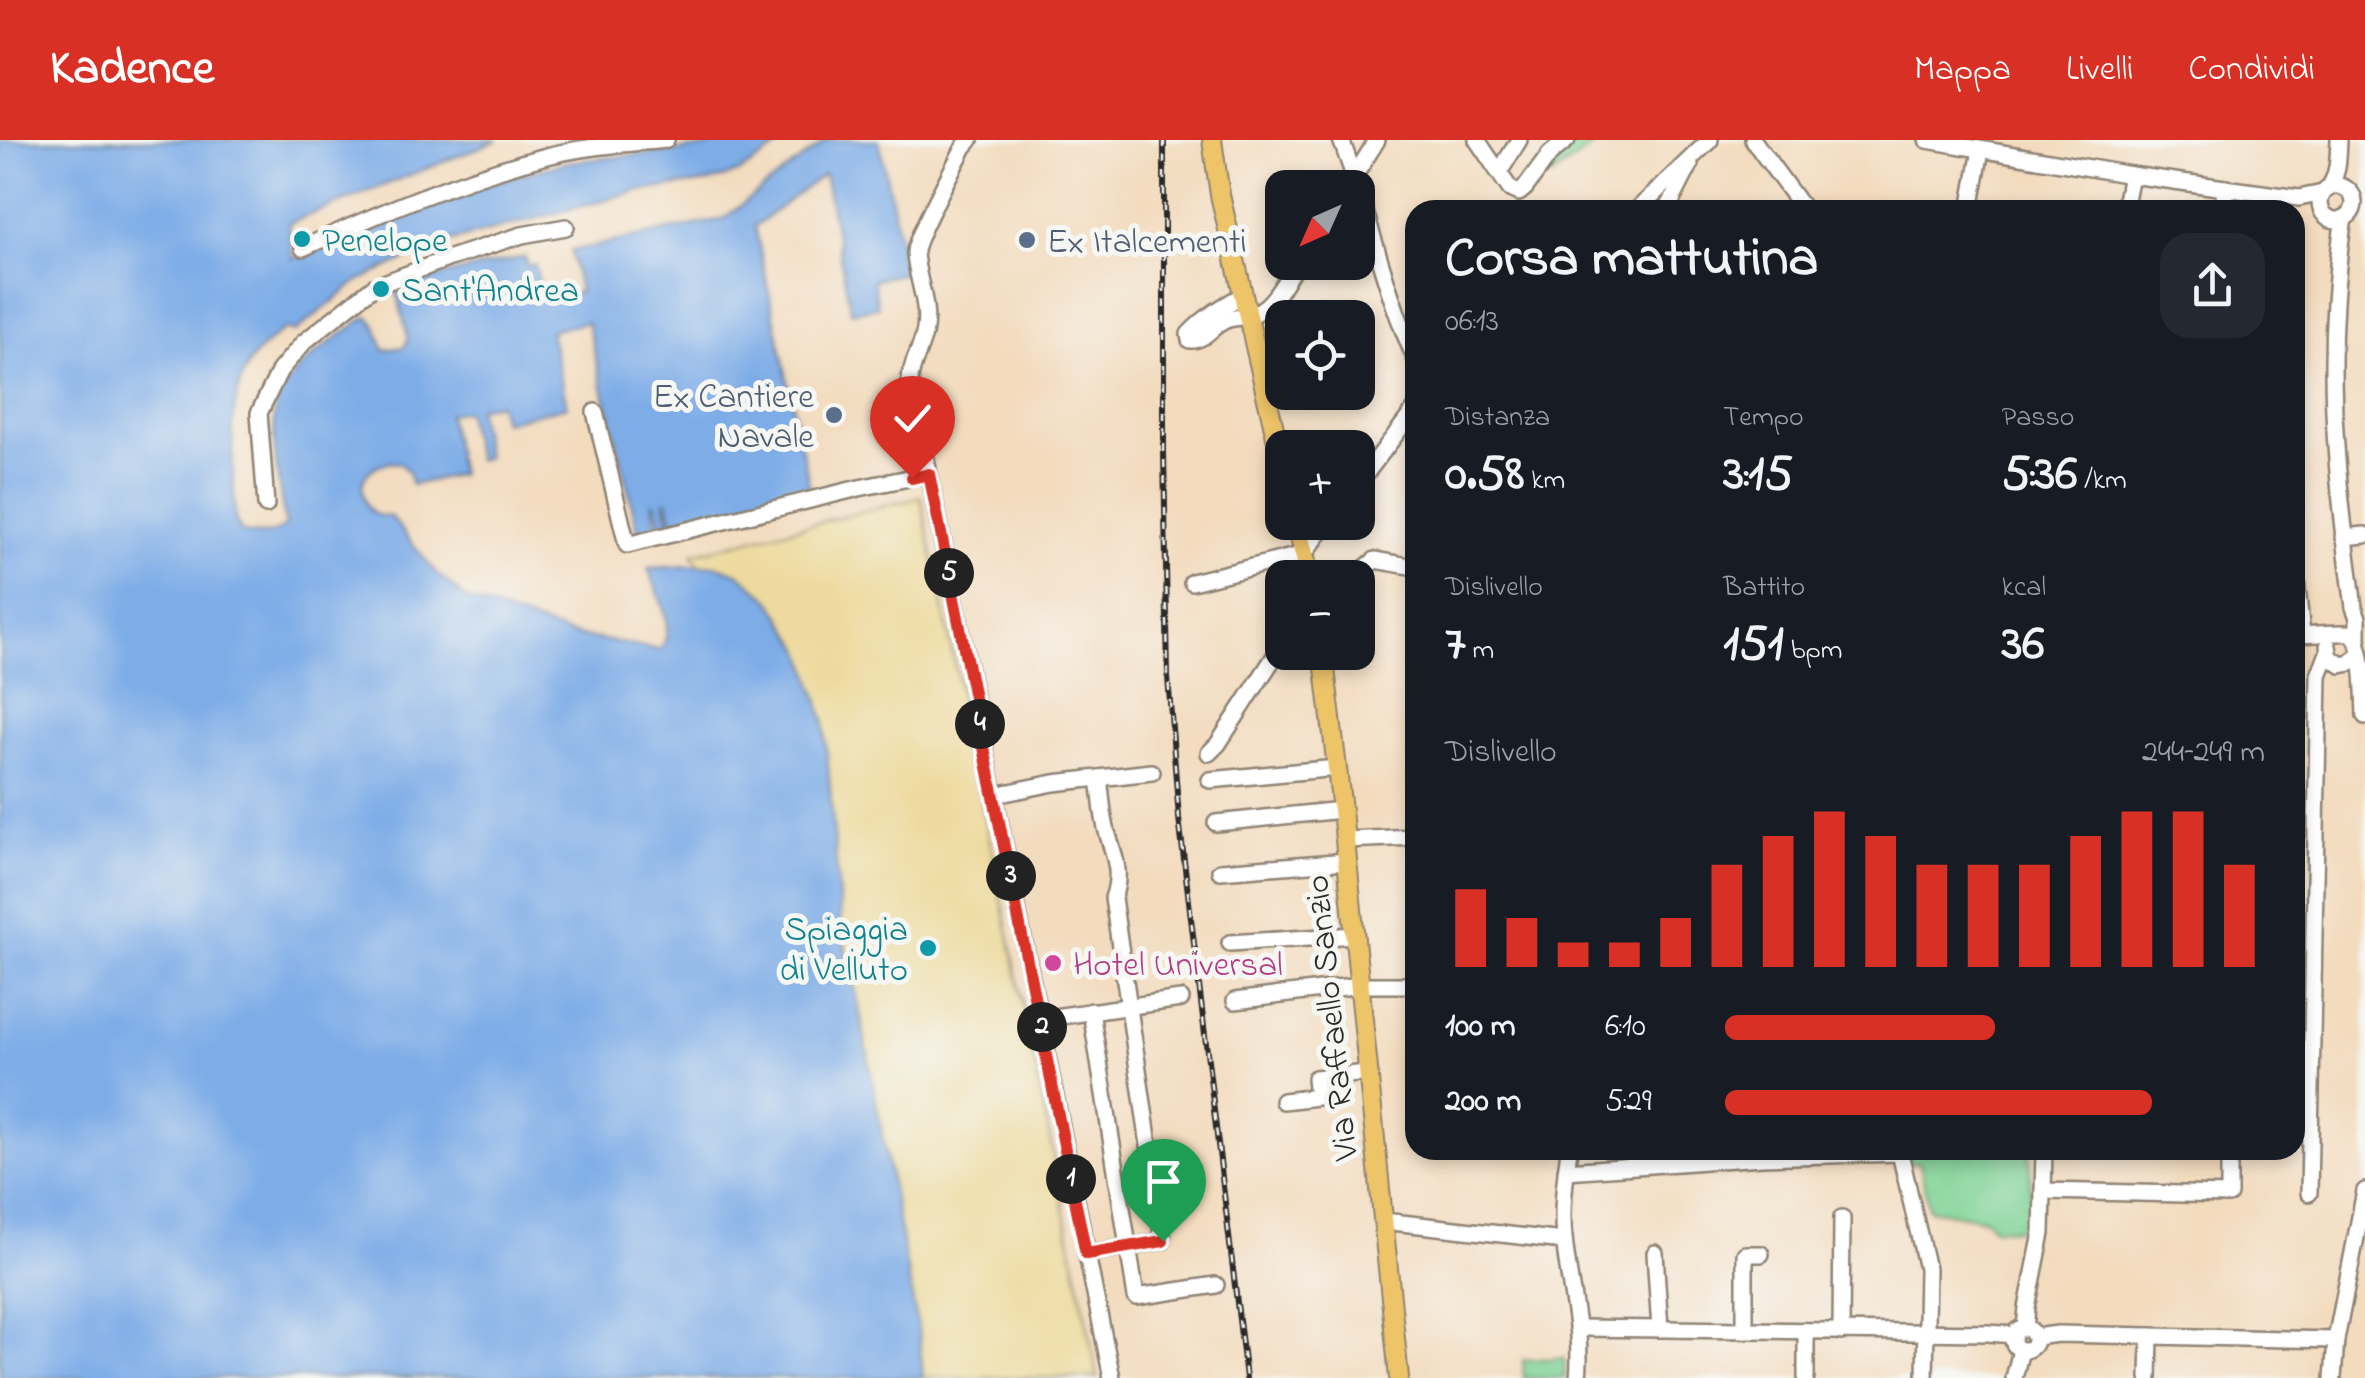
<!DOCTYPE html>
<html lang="it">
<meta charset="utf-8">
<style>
body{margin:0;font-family:"Indie Flower",sans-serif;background:#242831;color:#f1f3f6;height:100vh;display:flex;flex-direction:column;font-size:38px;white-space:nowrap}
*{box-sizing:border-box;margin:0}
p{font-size:32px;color:#9ea1a6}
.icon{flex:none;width:55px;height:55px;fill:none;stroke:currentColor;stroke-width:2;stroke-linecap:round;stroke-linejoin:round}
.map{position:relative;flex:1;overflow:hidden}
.drawer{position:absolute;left:1405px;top:60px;width:900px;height:960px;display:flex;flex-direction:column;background:#171b24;border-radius:30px;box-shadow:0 5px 15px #0003}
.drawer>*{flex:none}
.needle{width:65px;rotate:225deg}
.tools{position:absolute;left:1265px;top:30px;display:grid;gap:20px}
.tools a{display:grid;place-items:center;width:110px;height:110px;border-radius:20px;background:#171b24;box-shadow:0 5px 15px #0003;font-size:50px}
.pin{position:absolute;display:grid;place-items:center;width:85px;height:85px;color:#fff;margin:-102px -42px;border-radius:50% 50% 50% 0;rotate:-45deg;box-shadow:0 0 10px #0007}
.pin .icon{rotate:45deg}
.km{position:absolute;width:50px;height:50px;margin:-25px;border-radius:50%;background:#222;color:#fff;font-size:28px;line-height:50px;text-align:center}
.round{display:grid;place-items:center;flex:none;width:105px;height:105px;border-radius:30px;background:#242831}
.head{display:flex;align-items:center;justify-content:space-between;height:170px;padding:0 40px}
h1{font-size:55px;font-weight:800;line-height:75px}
.stats{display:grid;grid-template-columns:repeat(3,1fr);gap:15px;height:170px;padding:10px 40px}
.stats div{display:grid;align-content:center}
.stats b{font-size:50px;font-weight:800}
.stats small{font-size:28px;font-weight:400}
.stats p{font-size:28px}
.chart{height:280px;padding:20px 40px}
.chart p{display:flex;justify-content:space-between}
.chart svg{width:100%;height:180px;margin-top:10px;stroke:#d93025;stroke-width:6}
ul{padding:0 40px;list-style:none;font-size:32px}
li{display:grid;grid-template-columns:160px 120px 1fr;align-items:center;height:75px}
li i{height:25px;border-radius:12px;background:#d93025}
header{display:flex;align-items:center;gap:60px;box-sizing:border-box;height:140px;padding:0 50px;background:#d93025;color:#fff}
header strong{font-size:48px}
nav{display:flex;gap:55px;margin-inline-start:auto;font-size:35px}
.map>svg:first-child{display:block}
</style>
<header>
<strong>Kadence</strong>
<nav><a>Mappa</a><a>Livelli</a><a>Condividi</a></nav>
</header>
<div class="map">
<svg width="2365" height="1238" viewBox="0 0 2365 1238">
<rect width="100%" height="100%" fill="#f6f6f2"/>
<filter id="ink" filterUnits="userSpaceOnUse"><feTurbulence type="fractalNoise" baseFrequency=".01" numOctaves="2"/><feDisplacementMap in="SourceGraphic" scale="20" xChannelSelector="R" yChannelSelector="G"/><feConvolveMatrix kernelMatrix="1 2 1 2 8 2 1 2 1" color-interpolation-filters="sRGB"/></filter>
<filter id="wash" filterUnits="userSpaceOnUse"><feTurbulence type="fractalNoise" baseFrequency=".0048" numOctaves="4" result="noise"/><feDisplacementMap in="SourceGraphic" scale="40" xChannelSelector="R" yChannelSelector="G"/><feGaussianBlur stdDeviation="2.25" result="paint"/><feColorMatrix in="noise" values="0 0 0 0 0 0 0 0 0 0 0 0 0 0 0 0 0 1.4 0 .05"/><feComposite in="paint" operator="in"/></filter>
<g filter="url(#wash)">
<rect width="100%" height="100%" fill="#f3dbbe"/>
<g fill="#7ed294" stroke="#547e60" stroke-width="2.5">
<path d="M1578 0H1601L1552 36 1548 27 1550 24Z"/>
<path d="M1907 1010H2030L2031 1089 1993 1088 1987 1079 1929 1069 1920 1023 1908 1022Z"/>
<path d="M1564 1218 1565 1238H1524L1523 1220Z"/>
</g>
<path fill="#eeda9e" stroke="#8c8264" stroke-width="2.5" d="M921 357 1098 1238H923L919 1196 857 857 842 794 824 579 715 425 699 426 692 414Z"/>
<path fill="#7dace7" stroke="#546c89" stroke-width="2.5" d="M0 0H498L289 83 293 119 357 87 422 62 567 22 704 8 727 0H789L738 33 710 42 637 51 441 104 358 141 295 192 284 189C273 199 258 210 250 222 224 262 234 333 235 379L242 393C259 395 273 398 285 385 281 353 265 281 281 253 298 222 335 199 363 179L369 177 376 186 384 210 405 207 408 197 395 146 525 117 528 126 535 125 543 160 579 152 571 111 723 79 827 0H879L906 133 873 140 878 167 851 172 824 34 755 86 810 348 673 383 668 361H665L670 384 661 386 656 364 653 363 657 387 638 391 587 182 550 191 567 266 503 282 498 263 477 268 486 317 477 320 465 271 448 274 460 334 412 345 408 332 400 323C376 320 355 335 365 361 367 366 371 372 375 374 378 376 388 376 391 377L437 434 468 460 569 494 660 510C678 488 657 452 648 428L715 425 738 433 771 460 803 511 824 579 842 794 857 857 919 1196 923 1238H0Z"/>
</g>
<g filter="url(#ink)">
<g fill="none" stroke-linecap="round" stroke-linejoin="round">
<defs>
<g id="minor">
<path d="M970 0 964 7C955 25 915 98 915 112 916 138 929 162 925 189 923 207 911 222 910 240L1112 1238"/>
<path d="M1341 0C1369 72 1383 147 1415 218"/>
<path d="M1477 0 1510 49 1519 53 1525 48 1550 14 1567 0"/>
<path d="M1753 0 1804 70"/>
<path d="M1927 0 2131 35 2225 48 2299 58 2323 53"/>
<path d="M1500 31 1519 0"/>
<circle cx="2337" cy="63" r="17"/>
<path d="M1347 48 1377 0"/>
<path d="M2328 49C2339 34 2338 17 2339 0"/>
<path d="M1637 70 1710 0"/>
<path d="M1667 70 1690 25"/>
<path d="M1970 70 1981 10"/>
<path d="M2124 70 2131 35"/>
<path d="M2223 70 2225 48"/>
<path d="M2344 78C2339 106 2337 134 2335 162 2328 267 2340 364 2354 467L2358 478V500"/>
<path d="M303 108C381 72 460 39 543 17 583 6 625 4 666 0"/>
<path d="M1243 155C1223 166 1205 177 1189 194L1190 200C1204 201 1211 187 1224 181 1231 177 1240 178 1248 176 1273 169 1284 142 1297 122"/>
<path d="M595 272 627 405 859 348 929 334"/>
<path d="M1358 344 1415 269"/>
<path d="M266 365 259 273 280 230 304 202 373 147 450 118 522 95 566 87"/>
<path d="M2344 397 2365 395"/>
<path d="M2295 429 2302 494"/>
<path d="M1353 438 1375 420 1415 427"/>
<path d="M1192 442 1304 414 1328 382"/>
<path d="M2295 495C2302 495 2347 492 2350 493 2365 500 2364 559 2365 576"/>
<path d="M2328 506 2330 517 2341 525 2351 523 2360 513"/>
<path d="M1414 611H1415"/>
<path d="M1209 613 1218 604 1282 505"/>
<path d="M1210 640 1337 628"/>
<path d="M995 655 1054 643 1152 632"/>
<path d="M1216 683 1342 670"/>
<path d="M1345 700 1415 697"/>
<path d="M1220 731 1347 721"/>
<path d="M1230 803 1355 795"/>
<path d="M1235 861 1360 845H1415"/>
<path d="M1091 871 1136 1157 1216 1145"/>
<path d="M1040 879 1181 859"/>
<path d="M1283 961 1317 957 1315 938 1368 933"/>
<path d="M1569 1010C1565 1039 1561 1068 1564 1097 1568 1145 1583 1190 1578 1238"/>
<path d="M1566 1031 1762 1017 1900 1013 1927 1129 1925 1238"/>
<path d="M2043 1051 2229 1055V1010"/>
<path d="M2309 1053 2319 535 2328 513"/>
<path d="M1383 1081 1564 1101"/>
<path d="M1655 1113 1660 1189"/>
<path d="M1086 1114 1163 1101 1113 758C1122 733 1115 719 1108 695 1102 678 1102 657 1099 639"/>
<path d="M1578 1188 1988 1193 2014 1195"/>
<path d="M2025 1188 2027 1168 2042 1093 2044 1010"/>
<circle cx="2024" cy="1199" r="11"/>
<path d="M1745 1190V1114H1761"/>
<path d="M1841 1192 1842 1078"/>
<path d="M2035 1197 2058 1194 2336 1200"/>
<path d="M1806 1238V1191"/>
<path d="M2014 1238 2021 1210"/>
<path d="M2149 1238 2150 1196"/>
<path d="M2333 1238 2336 1200 2365 1051"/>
</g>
<g id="major">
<path d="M1212 0 1220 55 1282 323"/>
<path d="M1296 382 1310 438"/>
<path d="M1323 512 1342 670 1399 1238"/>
</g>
</defs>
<use href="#minor" stroke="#8f8374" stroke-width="20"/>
<use href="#major" stroke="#8f8374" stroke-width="22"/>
<use href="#minor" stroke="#fff" stroke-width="15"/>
<use href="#major" stroke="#eec469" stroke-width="18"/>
<defs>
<path id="rail" d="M1164 0V311L1168 537 1179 678 1246 1238"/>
</defs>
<use href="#rail" stroke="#2b2b2b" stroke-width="6"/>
<use href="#rail" stroke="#f6f6f2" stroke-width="2.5" stroke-dasharray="8" stroke-linecap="butt"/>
</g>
</g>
<g fill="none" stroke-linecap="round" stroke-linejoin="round" filter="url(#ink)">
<defs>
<path id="route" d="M912 338 929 334 1086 1114 1163 1101"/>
</defs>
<use href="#route" stroke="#fff" stroke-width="20"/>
<use href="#route" stroke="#d93025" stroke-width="12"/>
</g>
<g fill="#0f9aa8" stroke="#f6f6f2" stroke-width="4">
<circle cx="302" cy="99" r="10"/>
<circle cx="381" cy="149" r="10"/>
<circle cx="928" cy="808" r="10"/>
</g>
<g fill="#5c6f8a" stroke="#f6f6f2" stroke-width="4">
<circle cx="1027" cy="100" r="10"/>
<circle cx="834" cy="275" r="10"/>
</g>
<circle fill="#d1479c" stroke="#f6f6f2" stroke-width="4" cx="1053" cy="823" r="10"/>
<g text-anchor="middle" stroke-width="10" stroke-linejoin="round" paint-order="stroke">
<g font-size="35" fill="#0d838f" stroke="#f6f6f2" text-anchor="start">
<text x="322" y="111">Penelope</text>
<text x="401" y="161">Sant'Andrea</text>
<text x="908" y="800" text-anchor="end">Spiaggia<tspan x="908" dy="40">di Velluto</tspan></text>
</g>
<g font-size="35" fill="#4e5e75" stroke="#f6f6f2" text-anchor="start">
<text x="1047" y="112">Ex Italcementi</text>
<text x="814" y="267" text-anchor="end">Ex Cantiere<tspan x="814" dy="40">Navale</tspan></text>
</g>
<g font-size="35" fill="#b23c85" stroke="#f6f6f2" text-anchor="start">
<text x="1073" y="835">Hotel Universal</text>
</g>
<g font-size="35" fill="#2b2b2b" stroke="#f6f6f2">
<text transform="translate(1330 878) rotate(-96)" y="12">Via Raffaello Sanzio</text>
</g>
</g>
</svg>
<div class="tools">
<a><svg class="needle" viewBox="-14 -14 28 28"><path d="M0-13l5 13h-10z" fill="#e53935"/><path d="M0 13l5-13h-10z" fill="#9ea1a6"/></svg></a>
<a><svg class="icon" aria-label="locate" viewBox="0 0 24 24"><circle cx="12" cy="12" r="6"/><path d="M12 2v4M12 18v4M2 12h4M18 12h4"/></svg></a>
<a>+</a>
<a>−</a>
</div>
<div class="pin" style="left:1163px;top:1101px;background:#1e9e55"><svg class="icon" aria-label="arrive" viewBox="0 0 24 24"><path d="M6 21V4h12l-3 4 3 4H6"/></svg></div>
<div class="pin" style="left:912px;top:338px;background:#d93025"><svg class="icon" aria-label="check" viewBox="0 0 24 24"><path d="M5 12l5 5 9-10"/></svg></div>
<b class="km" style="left:1071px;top:1039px">1</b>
<b class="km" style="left:1042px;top:887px">2</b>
<b class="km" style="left:1011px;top:736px">3</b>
<b class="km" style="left:980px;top:584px">4</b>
<b class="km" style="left:949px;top:433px">5</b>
<section class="drawer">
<div class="head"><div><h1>Corsa mattutina</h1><p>06:13</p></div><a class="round"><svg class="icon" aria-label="share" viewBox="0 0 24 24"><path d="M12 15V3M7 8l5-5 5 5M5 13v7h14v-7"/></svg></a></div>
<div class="stats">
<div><p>Distanza</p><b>0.58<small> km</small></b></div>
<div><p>Tempo</p><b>3:15</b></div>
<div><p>Passo</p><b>5:36<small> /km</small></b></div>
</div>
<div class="stats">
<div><p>Dislivello</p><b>7<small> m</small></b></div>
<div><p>Battito</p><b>151<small> bpm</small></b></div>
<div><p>kcal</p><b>36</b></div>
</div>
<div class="chart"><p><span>Dislivello</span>244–249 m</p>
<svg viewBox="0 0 160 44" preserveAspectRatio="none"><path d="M5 44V25M15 44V32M25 44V38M35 44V38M45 44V32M55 44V19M65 44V12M75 44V6M85 44V12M95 44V19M105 44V19M115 44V19M125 44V12M135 44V6M145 44V6M155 44V19"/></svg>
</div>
<ul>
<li><b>100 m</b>6:10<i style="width:50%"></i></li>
<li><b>200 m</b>5:29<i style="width:79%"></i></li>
</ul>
</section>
</div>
